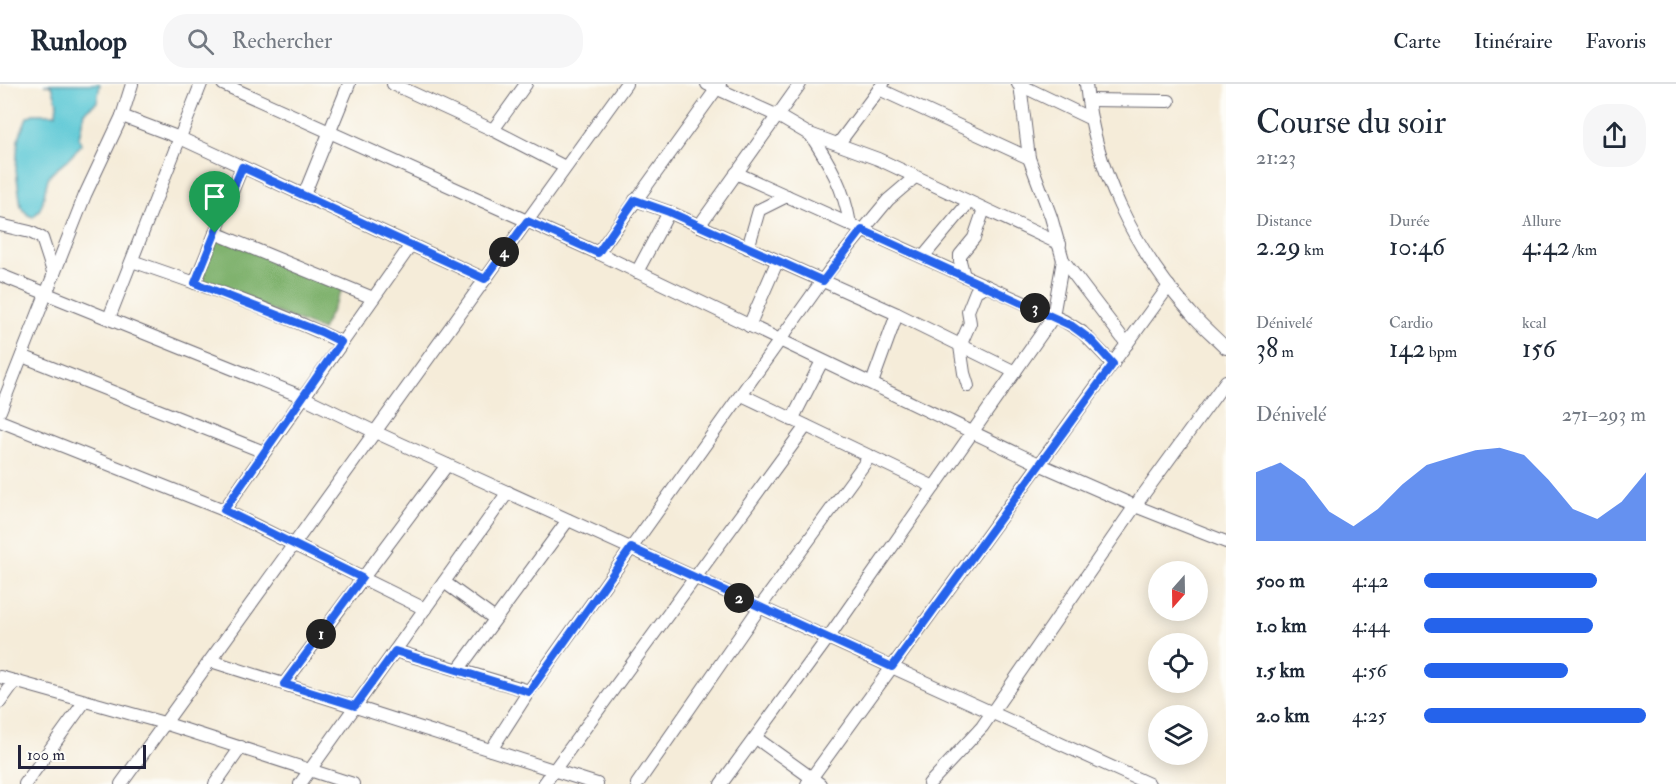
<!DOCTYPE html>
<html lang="fr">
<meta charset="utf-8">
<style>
body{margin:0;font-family:"IM FELL Double Pica",serif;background:#f6f6f7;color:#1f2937;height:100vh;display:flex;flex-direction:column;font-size:22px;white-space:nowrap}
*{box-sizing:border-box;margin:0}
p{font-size:20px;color:#747a83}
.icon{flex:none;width:33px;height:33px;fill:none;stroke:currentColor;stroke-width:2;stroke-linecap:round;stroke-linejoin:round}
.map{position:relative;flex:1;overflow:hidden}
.drawer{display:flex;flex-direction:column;background:#fff;width:450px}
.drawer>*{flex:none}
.needle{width:39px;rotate:200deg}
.buttons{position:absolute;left:1148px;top:477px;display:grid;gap:12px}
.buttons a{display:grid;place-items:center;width:60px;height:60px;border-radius:50%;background:#fff;box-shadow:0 3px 15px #0003;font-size:30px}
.scale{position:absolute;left:18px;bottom:15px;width:128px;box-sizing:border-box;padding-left:6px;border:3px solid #22223b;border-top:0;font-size:16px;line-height:21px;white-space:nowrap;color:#22223b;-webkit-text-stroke:4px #fdfcf7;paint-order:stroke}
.pin{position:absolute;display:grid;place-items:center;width:51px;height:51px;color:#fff;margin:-62px -26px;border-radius:50% 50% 50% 0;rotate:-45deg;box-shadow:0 0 6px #0007}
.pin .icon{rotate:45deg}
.km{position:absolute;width:30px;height:30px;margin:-15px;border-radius:50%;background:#222;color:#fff;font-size:16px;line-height:30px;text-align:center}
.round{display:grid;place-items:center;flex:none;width:63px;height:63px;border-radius:24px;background:#f6f6f7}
.overview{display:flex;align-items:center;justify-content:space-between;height:102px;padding:0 30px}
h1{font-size:33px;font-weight:600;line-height:45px}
.figures{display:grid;grid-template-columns:repeat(3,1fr);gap:9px;height:102px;padding:6px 30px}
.figures div{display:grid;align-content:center}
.figures b{font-size:26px;font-weight:600}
.figures small{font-size:16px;font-weight:400}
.figures p{font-size:16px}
.chart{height:168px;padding:12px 30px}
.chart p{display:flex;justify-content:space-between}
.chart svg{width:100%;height:108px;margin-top:6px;fill:#2563eb;opacity:.7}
ul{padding:0 30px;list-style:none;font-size:20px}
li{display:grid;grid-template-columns:96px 72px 1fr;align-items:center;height:45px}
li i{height:15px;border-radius:8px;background:#2563eb}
header{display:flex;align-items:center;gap:36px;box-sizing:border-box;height:84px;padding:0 30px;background:#fff;border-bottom:2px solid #e0e1e3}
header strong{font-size:28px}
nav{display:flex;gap:33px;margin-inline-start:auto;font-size:21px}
.search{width:420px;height:54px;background:#f6f6f7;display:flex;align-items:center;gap:15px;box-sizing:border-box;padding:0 21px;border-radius:24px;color:#747a83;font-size:22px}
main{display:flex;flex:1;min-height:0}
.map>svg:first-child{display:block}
</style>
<header>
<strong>Runloop</strong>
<div class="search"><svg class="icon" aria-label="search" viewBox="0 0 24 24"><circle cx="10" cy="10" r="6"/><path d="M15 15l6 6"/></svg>Rechercher</div>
<nav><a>Carte</a><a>Itinéraire</a><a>Favoris</a></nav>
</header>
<main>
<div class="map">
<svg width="1226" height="700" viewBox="0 0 1226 700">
<rect width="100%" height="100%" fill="#fdfcf7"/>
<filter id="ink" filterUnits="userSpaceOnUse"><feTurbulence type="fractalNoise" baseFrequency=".0167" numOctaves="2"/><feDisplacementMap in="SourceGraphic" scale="12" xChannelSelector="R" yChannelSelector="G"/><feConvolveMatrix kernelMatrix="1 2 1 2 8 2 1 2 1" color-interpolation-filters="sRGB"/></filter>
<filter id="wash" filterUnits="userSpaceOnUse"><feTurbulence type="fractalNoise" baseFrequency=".008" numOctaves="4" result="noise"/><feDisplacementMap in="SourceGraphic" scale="24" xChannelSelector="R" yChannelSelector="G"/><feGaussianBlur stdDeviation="1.35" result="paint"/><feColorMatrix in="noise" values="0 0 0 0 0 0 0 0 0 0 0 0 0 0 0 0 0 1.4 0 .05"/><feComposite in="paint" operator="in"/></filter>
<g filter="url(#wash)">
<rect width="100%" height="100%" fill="#f5ecd9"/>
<path fill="#80b26e" stroke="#516a54" stroke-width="1.5" d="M217 145 344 202 322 246 196 197Z"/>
<path fill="#5ec9d6" stroke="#407688" stroke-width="1.5" d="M44 0H100L97 18 84 28 79 54 81 61C76 66 72 72 67 76 62 82 53 86 49 93 42 108 47 121 33 133L28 131 21 123 16 86 18 56 27 33 33 30H56L57 18 52 2Z"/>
</g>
<g filter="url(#ink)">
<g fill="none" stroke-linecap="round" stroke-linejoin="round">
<defs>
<g id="minor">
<path d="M223 0 598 169 1039 380 1135 422 1226 458"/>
<path d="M393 0 493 46 565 83"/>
<path d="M707 0 778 32 807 49 878 75 1060 160"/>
<path d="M1018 0 1091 35"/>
<path d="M1020 0 1029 74 1051 133 1063 176 1127 260"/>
<path d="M1086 0C1094 84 1134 165 1190 228 1201 241 1214 252 1226 264"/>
<path d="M879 5 1029 74"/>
<path d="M1088 16 1169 17"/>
<path d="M122 32 180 54 485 195"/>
<path d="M493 46 526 0"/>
<path d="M810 50C830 80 844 104 850 140"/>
<path d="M839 59 883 0"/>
<path d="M736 89 1064 237 1082 248 1113 280"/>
<path d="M304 111 349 0"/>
<path d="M635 116 669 128 897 230 1015 288"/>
<path d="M0 141 30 148 42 154 54 191"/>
<path d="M699 142 800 0"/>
<path d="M215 149 373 214"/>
<path d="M748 164 759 126 787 112"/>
<path d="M598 169 720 0"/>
<path d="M923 173 969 118"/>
<path d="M132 177C202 201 274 226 341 258"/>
<path d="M637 188 669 128"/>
<path d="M0 191 303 313 375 348 1149 700"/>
<path d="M964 192 960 177V171L974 154 984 125"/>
<path d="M195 199 242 83"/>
<path d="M109 234 201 0"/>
<path d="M749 242 777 178"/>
<path d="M22 272 264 368"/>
<path d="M872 299 897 230"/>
<path d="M968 302 964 289 960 262 970 239 968 227 976 207 986 202"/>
<path d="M742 311 934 403"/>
<path d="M0 327 85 111 122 32 132 0"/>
<path d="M792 336 822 277"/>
<path d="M0 337 224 426 425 525"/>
<path d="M224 426 411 161"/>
<path d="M444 498 495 535"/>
<path d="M395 567 529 607"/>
<path d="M211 577 597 700"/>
<path d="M458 586 568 436"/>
<path d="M0 593 164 639 353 700"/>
<path d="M284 600 447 381"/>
<path d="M0 618 15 597"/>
<path d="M756 654 820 700"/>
<path d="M491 666 529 607 830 186 888 116 915 93"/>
<path d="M25 700 85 617"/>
<path d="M121 700 626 0"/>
<path d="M215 700 241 663"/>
<path d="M300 700 508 408"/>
<path d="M544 700 806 342"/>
<path d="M637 700 760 523 870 372"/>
<path d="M721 700 828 554 1049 239 1053 232 1063 176"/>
<path d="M807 700 1169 202"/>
<path d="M929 700 982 643 1135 422 1226 297"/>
</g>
</defs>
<use href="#minor" stroke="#6c6972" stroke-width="14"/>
<use href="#minor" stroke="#fff" stroke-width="12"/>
</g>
</g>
<g fill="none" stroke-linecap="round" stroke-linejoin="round" filter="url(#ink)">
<defs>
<path id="route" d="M242 83 485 195 527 137 598 169 635 116 669 128 823 197 862 146 1072 242 1091 256 1113 280 892 583 631 464 529 608 395 567 355 622 284 600 362 494 224 426 341 258 321 248 195 199Z"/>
</defs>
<use href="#route" stroke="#fff" stroke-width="12"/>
<use href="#route" stroke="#2563eb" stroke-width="8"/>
</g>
</svg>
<div class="buttons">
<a><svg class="needle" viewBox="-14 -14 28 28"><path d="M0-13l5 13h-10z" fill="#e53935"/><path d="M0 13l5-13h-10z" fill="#747a83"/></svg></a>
<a><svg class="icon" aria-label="locate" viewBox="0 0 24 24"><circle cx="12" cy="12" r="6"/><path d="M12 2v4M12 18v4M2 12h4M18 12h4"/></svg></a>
<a><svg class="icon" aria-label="layers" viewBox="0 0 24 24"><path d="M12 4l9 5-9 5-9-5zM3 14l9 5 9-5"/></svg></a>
</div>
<div class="scale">100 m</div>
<div class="pin" style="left:215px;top:149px;background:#1e9e55"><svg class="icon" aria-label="arrive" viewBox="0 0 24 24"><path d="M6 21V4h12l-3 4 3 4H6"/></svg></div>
<b class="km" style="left:321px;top:550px">1</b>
<b class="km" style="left:739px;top:514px">2</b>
<b class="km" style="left:1035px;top:224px">3</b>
<b class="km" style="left:504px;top:168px">4</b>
</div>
<section class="drawer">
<div class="overview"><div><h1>Course du soir</h1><p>21:23</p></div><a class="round"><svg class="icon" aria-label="share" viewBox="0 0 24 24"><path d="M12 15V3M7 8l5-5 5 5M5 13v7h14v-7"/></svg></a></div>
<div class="figures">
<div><p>Distance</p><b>2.29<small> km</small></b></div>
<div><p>Durée</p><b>10:46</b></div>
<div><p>Allure</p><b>4:42<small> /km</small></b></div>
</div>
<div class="figures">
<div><p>Dénivelé</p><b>38<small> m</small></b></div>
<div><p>Cardio</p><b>142<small> bpm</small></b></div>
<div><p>kcal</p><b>156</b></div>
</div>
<div class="chart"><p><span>Dénivelé</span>271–293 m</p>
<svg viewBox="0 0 160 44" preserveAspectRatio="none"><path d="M0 44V16L10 12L20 19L30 32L40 38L50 31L60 21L70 13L80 10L90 7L100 6L110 9L120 19L130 31L140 35L150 28L160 16V44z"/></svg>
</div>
<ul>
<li><b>500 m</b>4:42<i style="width:78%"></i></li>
<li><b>1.0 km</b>4:44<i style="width:76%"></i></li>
<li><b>1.5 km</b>4:56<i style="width:65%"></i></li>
<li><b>2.0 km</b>4:25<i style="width:100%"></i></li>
</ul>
</section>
</main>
